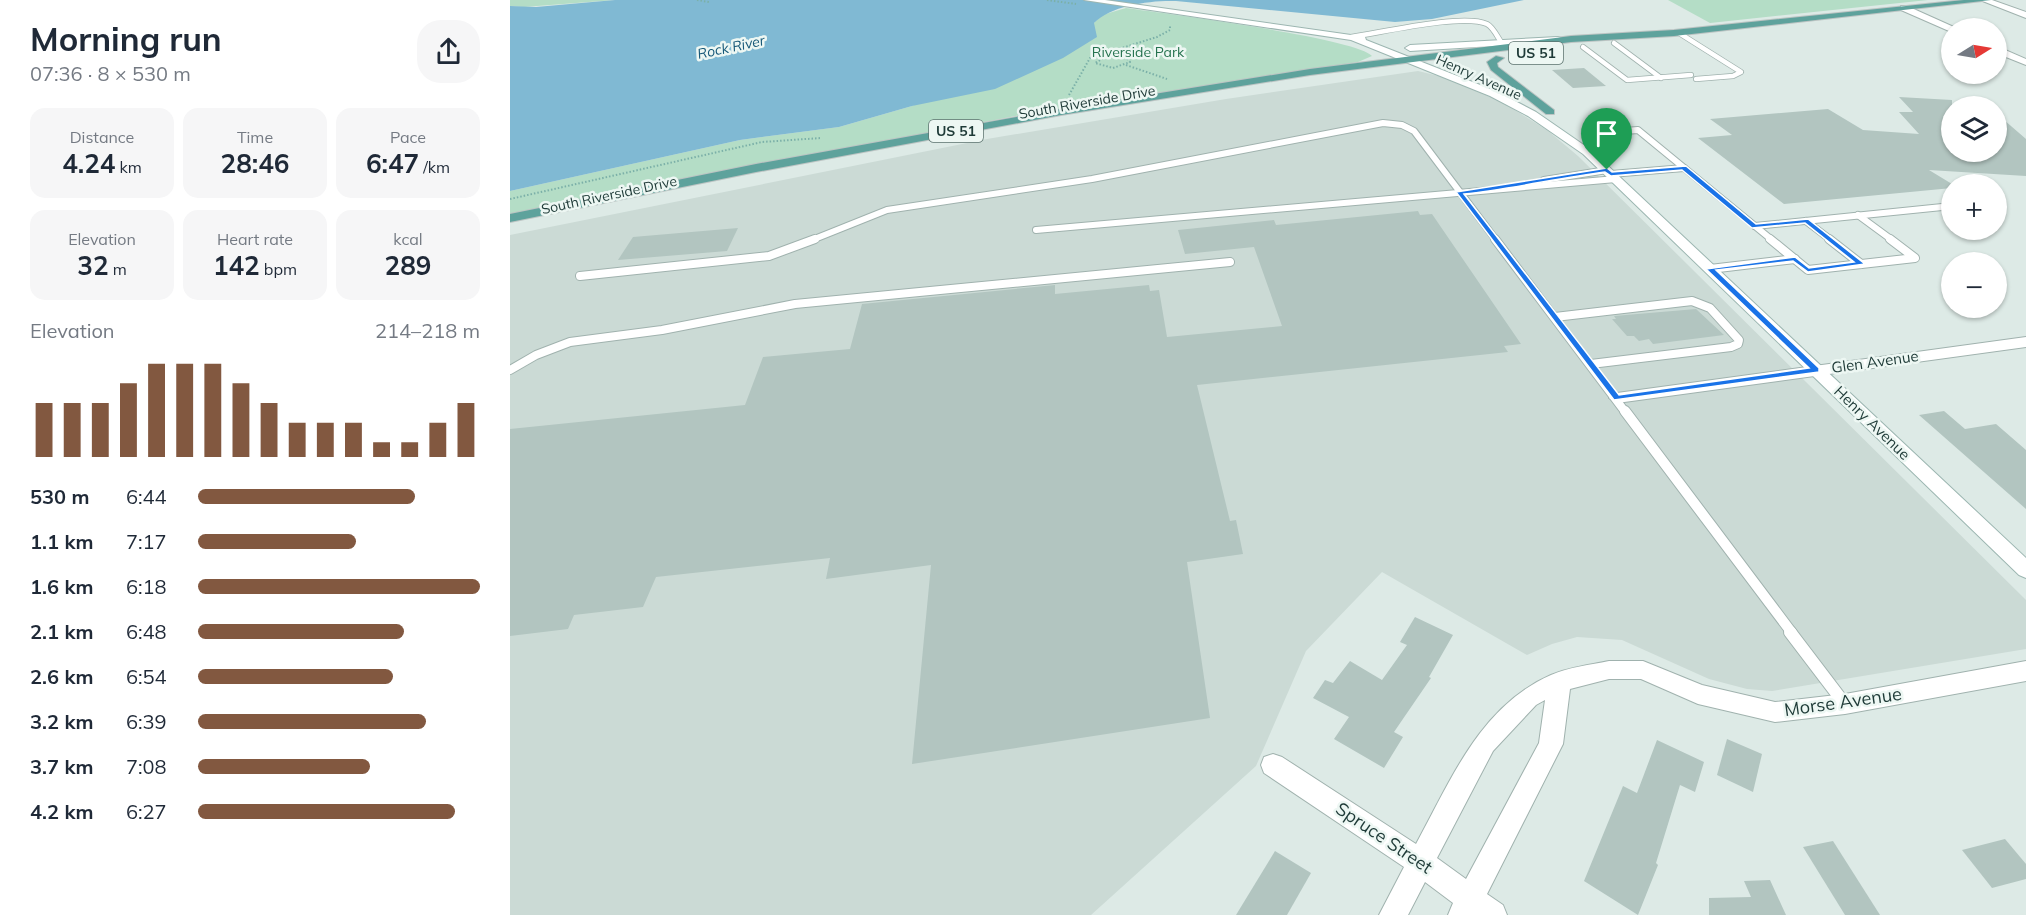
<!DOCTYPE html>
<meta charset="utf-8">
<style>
body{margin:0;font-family:Mulish,sans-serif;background:#f6f6f7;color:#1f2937;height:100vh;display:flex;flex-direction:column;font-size:22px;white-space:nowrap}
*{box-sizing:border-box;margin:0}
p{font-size:20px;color:#747a83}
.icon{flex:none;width:33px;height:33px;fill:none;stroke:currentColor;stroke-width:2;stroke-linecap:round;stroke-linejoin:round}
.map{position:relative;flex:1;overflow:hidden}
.sheet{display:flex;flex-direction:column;background:#fff;width:510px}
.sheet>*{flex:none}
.needle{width:39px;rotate:79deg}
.buttons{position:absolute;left:1431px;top:18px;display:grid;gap:12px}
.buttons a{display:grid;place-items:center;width:66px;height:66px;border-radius:50%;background:#fff;box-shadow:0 2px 4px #0004;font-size:30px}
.pin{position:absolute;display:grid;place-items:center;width:51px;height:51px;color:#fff;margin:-62px -26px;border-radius:50% 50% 50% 0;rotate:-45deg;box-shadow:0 0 6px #0007}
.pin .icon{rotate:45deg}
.round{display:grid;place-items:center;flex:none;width:63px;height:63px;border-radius:24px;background:#f6f6f7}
.headline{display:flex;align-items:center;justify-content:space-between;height:102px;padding:0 30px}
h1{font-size:33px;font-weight:700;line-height:45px}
.figures{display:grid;grid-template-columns:repeat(3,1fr);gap:9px;height:102px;padding:6px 30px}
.figures div{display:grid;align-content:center;border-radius:15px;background:#f6f6f7;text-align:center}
.figures b{font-size:26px;font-weight:700}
.figures small{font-size:16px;font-weight:400}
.figures p{font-size:16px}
.chart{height:168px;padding:12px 30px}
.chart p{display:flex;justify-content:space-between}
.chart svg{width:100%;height:108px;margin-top:6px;stroke:#825840;stroke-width:6}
ul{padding:0 30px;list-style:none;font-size:20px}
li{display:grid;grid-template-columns:96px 72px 1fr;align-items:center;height:45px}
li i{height:15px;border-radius:8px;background:#825840}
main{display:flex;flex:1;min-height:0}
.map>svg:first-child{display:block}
</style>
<main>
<section class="sheet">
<div class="headline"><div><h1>Morning run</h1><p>07:36 · 8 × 530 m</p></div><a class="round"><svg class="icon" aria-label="share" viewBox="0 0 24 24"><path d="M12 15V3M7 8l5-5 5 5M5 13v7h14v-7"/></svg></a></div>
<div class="figures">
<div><p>Distance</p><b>4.24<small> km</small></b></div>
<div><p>Time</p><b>28:46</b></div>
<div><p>Pace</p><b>6:47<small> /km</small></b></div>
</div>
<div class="figures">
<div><p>Elevation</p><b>32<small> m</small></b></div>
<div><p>Heart rate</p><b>142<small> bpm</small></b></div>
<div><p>kcal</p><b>289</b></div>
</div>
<div class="chart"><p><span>Elevation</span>214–218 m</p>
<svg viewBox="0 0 160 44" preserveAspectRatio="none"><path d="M5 44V22M15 44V22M25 44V22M35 44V14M45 44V6M55 44V6M65 44V6M75 44V14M85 44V22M95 44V30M105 44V30M115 44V30M125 44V38M135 44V38M145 44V30M155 44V22"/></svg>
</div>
<ul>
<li><b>530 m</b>6:44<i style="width:77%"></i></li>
<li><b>1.1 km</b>7:17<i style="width:56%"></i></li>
<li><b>1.6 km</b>6:18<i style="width:100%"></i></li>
<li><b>2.1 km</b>6:48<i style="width:73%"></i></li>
<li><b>2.6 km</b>6:54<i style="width:69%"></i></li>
<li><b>3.2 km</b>6:39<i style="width:81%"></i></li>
<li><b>3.7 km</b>7:08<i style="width:61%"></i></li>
<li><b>4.2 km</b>6:27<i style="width:91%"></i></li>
</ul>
</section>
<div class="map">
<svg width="1516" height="915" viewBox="0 0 1516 915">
<rect width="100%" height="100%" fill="#ddeae6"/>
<path fill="#cbdad5" d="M908 71 937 78 992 102 1037 130 1068 156 1516 600V649L1262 691 1237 689 1199 679 1112 640 1067 637 1042 644 1017 655 872 572 796 651 746 766 581 915H0V235L477 139 716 99Z"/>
<g fill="#b4ddc6">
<path d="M0 0H105L14 7 0 6Z"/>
<path d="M1158 0H1418L1200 23Z"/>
<path d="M616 8C651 13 847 38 862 56L848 62 521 113 0 214V191L230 140 329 127 402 106 584 23 592 15Z"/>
</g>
<path fill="#80b9d3" d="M105 0H1014L922 19 885 22 666 1C642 0 601 5 584 23L587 37 553 58 485 89 402 106 329 127 230 140 0 191V6L26 7Z"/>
<g fill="#b2c5c0">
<path d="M1074 68 1096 86 1063 88 1042 70Z"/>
<path d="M1389 97 1442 100V152H1486V113L1516 139V176L1419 170 1442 184V188L1274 204 1188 138 1222 135 1200 119 1318 109 1353 130 1409 134 1389 112H1403Z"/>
<path d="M908 211 910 215 922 214 1011 344 994 346 998 352 687 385 720 521 726 520 733 554 677 562 700 718 402 764 421 565 316 579 320 558 146 577 133 607 64 615 58 629 0 636V429L235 405 253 357 340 349 352 304 545 285V294L639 285 640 291 649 290 657 337 772 326 744 247 675 254 668 230 764 220 766 225Z"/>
<path d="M228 228 217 251 108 260 123 237Z"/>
<path d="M1186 309 1214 335 1143 344 1139 339 1129 341 1124 336H1117L1102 319H1106L1104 316Z"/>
<path d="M1434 411 1455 429 1486 424 1516 450V509L1409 415Z"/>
<path d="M905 617 943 635 919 677 921 678 884 732 893 737 874 768 824 739 839 717 803 698 815 680 823 683 840 661 872 680 897 645 890 642Z"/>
<path d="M1217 739 1252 754 1243 792 1207 775Z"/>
<path d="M1147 740 1194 762 1185 792 1170 785 1146 863 1148 865 1128 915 1074 881 1113 786 1127 793Z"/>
<path d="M1495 839 1516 864V879L1482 888 1452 850Z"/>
<path d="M1323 841 1370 915H1335L1293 847Z"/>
<path d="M765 851 801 873 777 915H726Z"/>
<path d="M1260 880 1276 915H1199V898L1241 897 1234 881Z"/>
</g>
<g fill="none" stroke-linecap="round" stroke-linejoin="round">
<defs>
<g id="lane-far4">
<path d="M1169 33 1231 72 1223 76 1186 79"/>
<path d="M841 37C870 33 952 13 977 24 983 27 987 36 991 42"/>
<path d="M1104 43 1151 78"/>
<path d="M1073 47 1117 80 1181 75"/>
</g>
<g id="lane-far3">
<path d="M1088 133 1128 130 1262 240"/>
<path d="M1101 174 1174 168"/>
<path d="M1034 180 1097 170"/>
<path d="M1348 215 1382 240"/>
<path d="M1296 221 1321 240"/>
<path d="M1245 226 1442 206"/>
<path d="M526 230 1106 179"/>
<path d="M302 240 377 210 582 179 873 123 892 125 904 131 986 240"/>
</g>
<g id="lane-far2">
<path d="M985 239 1116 413"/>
<path d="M1260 239 1298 270 1405 258 1380 239"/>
<path d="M1319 239 1351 264"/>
<path d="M1200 269 1285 259"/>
<path d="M70 276 259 256 305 239"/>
<path d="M1045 317 1182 301 1200 308 1229 340 1228 344 1221 347 1081 364"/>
<path d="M0 370 26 355 60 342 152 330 285 304 720 262"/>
</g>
<path id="lane-far1" d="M1115 411 1282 633"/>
<path id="lane" d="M1280 632 1334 703"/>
<g id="street">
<path d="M1470 0H1482L1516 12V18Z"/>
<path d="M1391 6H1397L1446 28 1439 31 1391 10Z"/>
<path d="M1486 46 1516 59V65L1486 53Z"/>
<path d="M1516 337V347L1107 403 1099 398 1107 393Z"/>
<path d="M1099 661H1133L1192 685 1265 702 1335 694 1516 661V681L1335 714 1265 722 1188 704 1131 679H1099L1060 689 1053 744 977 894 993 905 997 915H938L943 903 915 882 898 915H869L894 867 754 773 751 765 754 757 763 754 772 757 906 844C941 780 970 706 1041 675 1059 667 1080 665 1099 661ZM1035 700 1029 743 956 879 927 858 983 751 1026 705Z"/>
</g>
<g id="secondary">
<path d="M574 0H595L855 37 856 40 988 92 1026 112 1081 150 1516 558V578L1509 575 1073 154 1018 116 980 96 841 40Z"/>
<path d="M1048 37 1051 38V42L900 51 895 48 900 45Z"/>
</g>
<g id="primary">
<path d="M1454 0H1481L1164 36 1061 42 800 75 551 115 246 172 0 222V214L246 164 551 109 800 69 1061 36 1164 30Z"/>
<path d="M986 56 994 58 987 63 988 67 1044 110V114H1036L981 70 977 62Z"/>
</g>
</defs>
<use href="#lane-far4" stroke="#a0b2ae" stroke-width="6"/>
<use href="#lane-far3" stroke="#a0b2ae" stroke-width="8"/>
<use href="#lane-far2" stroke="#a0b2ae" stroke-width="10"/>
<use href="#lane-far1" stroke="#a0b2ae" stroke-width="12"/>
<use href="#lane" stroke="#a0b2ae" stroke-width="14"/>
<use href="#street" stroke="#a0b2ae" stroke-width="2"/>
<use href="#secondary" stroke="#9cb6b1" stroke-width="2"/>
<use href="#primary" stroke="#bcc4c3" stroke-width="2"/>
<g stroke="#7bb0a8" stroke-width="2" stroke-dasharray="1.5 2" stroke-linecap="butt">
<path d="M187 0 199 2"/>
<path d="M537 0 566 4"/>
<path d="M597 56H614L620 62 603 68 585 63Z"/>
<path d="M616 65 657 79"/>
<path d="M559 95 580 58 647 37 660 30V25"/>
<path d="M0 199 252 142 311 138"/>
</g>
<use href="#lane-far4" stroke="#fff" stroke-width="4.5"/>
<use href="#lane-far3" stroke="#fff" stroke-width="6"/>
<use href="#lane-far2" stroke="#fff" stroke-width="8"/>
<use href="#lane-far1" stroke="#fff" stroke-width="10"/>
<use href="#lane" stroke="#fff" stroke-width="12"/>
<use href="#street" fill="#fff" fill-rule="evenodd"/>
<use href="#secondary" fill="#fff" fill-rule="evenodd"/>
<use href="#primary" fill="#5ea29c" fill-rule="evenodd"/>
</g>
<path fill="#1a73e8" stroke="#fff" stroke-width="1.5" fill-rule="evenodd" d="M1176 166 1246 224 1298 219 1355 264 1298 272 1283 261 1206 270 1309 368V372L1104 400 946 192 1097 168 1102 172ZM1172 170 1242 228 1295 223 1344 262 1299 268 1285 257 1196 269 1299 368 1109 395 954 194C1002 189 1048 178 1095 172L1101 176Z"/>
<g text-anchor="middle" stroke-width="5" stroke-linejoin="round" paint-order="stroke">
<g font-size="14" font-style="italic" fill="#165878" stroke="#edf7f3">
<text transform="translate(221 47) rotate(-12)" y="5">Rock River</text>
</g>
<g font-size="14" fill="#267350" stroke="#edf7f3">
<text x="628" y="57">Riverside Park</text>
</g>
<g fill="#edf7f3" stroke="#5c736f" stroke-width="1.5">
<rect x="999" y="42" width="54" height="22" rx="4.5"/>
<rect x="419" y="120" width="54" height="22" rx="4.5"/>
</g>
<g font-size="14" font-weight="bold" fill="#1e3a37">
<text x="1026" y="58">US 51</text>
<text x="446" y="136">US 51</text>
</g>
<g font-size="14" fill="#1e3a37" stroke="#edf7f3">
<text transform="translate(969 77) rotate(24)" y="5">Henry Avenue</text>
<text transform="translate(577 102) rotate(-10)" y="5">South Riverside Drive</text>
<text transform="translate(99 195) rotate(-12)" y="5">South Riverside Drive</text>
</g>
<g font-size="15" fill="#1e3a37" stroke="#edf7f3">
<text transform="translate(1365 362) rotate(-8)" y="5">Glen Avenue</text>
<text transform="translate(1362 423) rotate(44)" y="5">Henry Avenue</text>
</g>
<g font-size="18" fill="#1e3a37" stroke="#edf7f3">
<text transform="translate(1333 702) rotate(-8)" y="6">Morse Avenue</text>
<text transform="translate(874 838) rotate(34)" y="6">Spruce Street</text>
</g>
</g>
</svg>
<div class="buttons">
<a><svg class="needle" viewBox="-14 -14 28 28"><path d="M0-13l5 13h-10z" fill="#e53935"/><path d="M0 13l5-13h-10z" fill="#747a83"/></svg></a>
<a><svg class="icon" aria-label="layers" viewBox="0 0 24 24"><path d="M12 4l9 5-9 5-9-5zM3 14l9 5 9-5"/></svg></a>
<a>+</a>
<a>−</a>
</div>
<div class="pin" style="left:1097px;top:170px;background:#1e9e55"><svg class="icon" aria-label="arrive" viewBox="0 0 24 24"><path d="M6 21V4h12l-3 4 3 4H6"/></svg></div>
</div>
</main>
